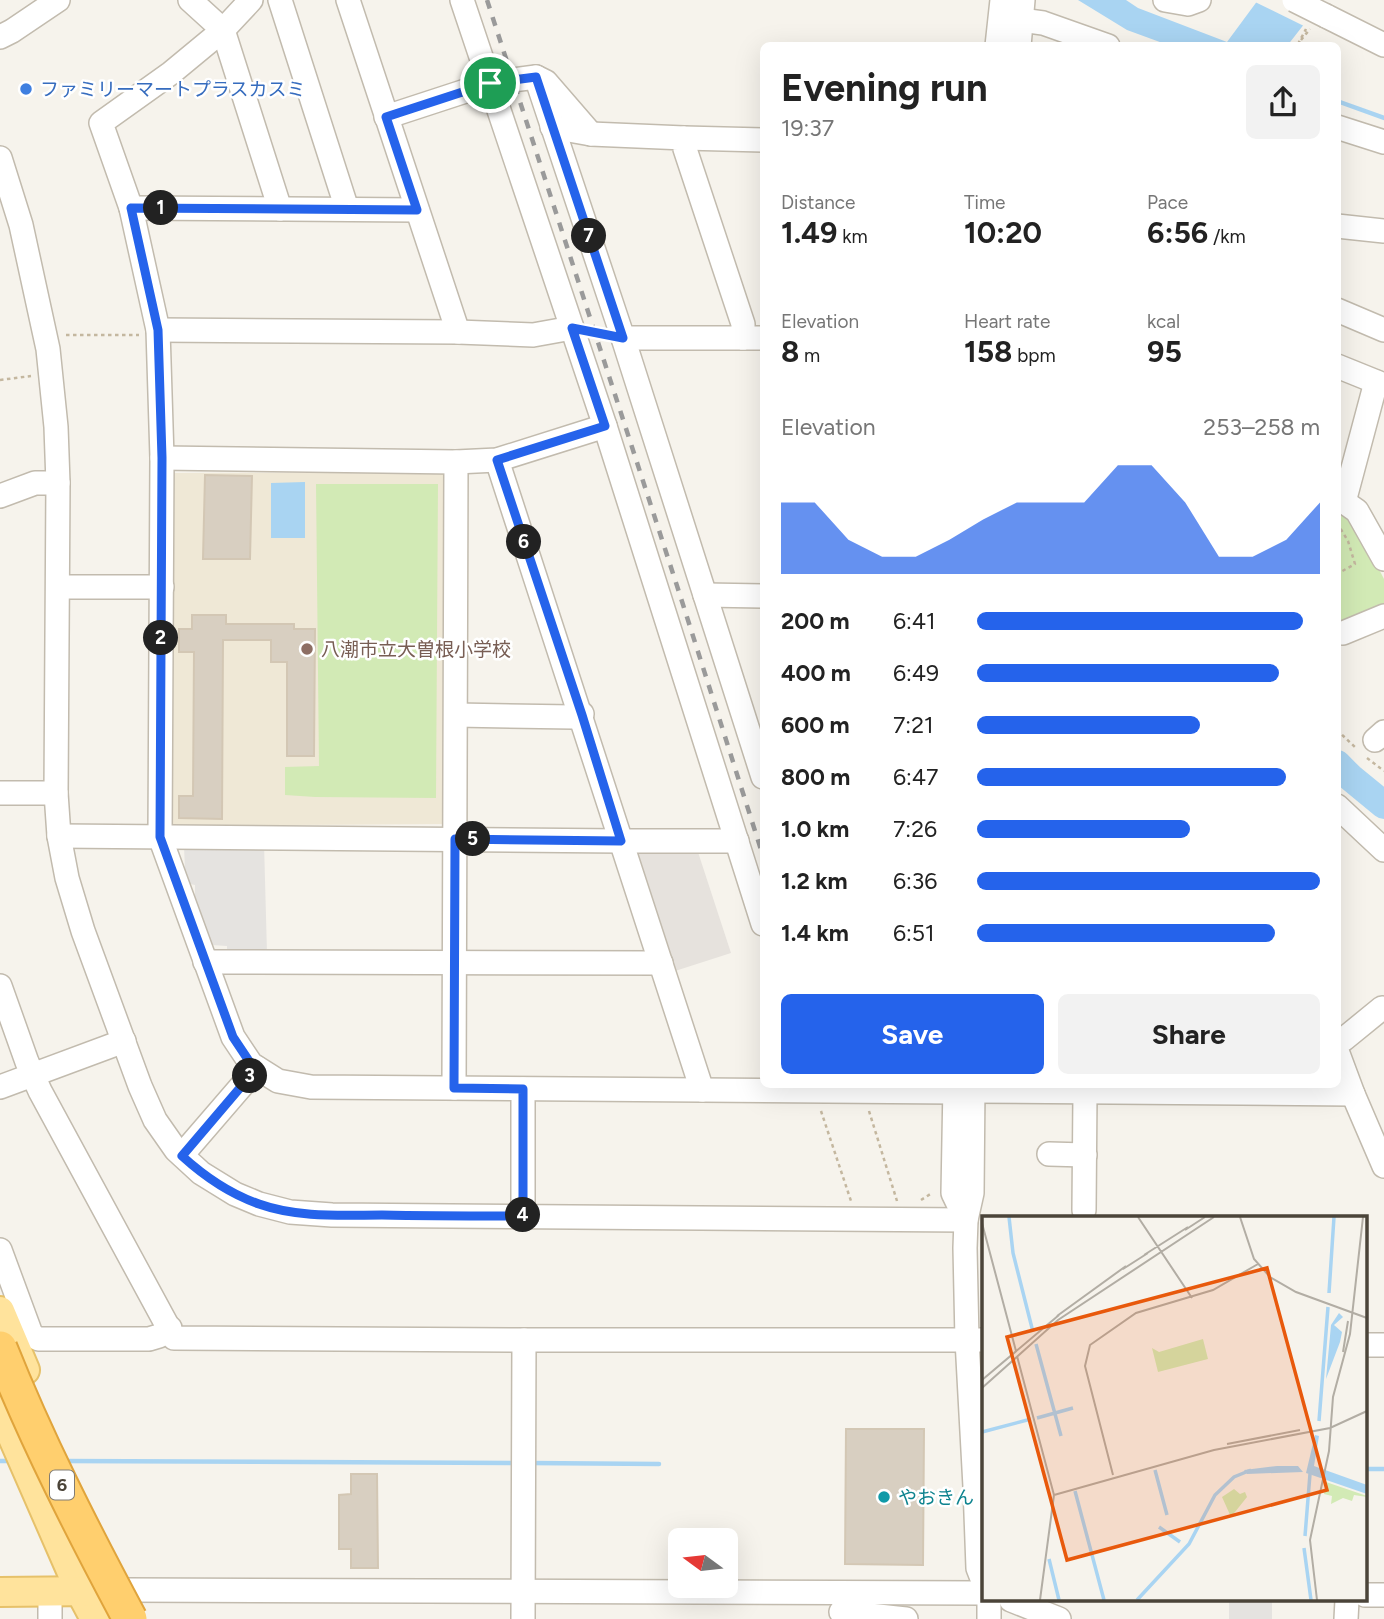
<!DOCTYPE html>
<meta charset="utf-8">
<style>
body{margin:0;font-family:Figtree,"Noto Sans JP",sans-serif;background:#f2f2f2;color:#222;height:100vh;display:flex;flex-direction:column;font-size:26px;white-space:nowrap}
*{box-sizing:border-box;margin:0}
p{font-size:23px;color:#767676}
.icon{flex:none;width:38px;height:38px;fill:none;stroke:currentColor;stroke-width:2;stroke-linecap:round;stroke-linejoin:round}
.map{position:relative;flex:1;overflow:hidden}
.details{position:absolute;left:760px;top:42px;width:581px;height:1046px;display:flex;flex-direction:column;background:#fff;border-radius:10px;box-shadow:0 7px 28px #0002}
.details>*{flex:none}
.needle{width:46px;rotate:285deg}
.controls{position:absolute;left:668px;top:1528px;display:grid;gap:14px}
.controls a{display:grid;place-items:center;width:70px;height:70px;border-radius:10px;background:#fff;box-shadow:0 7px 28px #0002;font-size:35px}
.pin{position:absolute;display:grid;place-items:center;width:60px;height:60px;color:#fff;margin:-30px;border:4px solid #fff;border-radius:50%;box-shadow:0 2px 7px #0007}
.km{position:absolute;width:35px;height:35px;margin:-18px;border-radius:50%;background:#222;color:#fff;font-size:19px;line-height:35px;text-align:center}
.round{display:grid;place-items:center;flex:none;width:74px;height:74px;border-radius:10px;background:#f2f2f2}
.overview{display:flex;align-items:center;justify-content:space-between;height:119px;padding:0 21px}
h1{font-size:38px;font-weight:700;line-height:52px}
.stats{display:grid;grid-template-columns:repeat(3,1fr);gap:10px;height:119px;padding:7px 21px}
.stats div{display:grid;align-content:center}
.stats b{font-size:30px;font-weight:700}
.stats small{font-size:19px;font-weight:400}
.stats p{font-size:19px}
.chart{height:196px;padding:14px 21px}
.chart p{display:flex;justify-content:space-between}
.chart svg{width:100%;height:126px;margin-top:7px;fill:#2563eb;opacity:.7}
.primary-button{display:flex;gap:14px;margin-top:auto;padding:14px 21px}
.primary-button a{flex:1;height:80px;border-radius:10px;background:#2563eb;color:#fff;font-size:28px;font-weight:700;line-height:80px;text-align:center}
.primary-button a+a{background:#f2f2f2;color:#222}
ul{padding:0 21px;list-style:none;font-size:23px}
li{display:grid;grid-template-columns:112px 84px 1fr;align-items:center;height:52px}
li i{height:18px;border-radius:9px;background:#2563eb}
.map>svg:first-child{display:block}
</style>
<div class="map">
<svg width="1384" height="1619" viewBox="0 0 1384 1619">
<rect width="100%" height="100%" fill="#f6f3ec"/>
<path fill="#e6e2dd" d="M696 846 731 953 672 972 632 852Z"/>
<path fill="#efe8d6" d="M446 472 444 824 167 826 173 473Z"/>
<g fill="#d2eab5">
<path d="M316 484H438L436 798 315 797 285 795V767L319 766Z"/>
<path d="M1337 511 1355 523 1384 579V608L1339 626 1337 623Z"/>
</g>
<g fill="#e5e3e0">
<path d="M264 843 267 953 227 955V946L212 945 195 896V885L190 884 185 870 184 846Z"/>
<rect x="1229" y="1601" width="43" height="18"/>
</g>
<g fill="#a9d4f2">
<path d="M1078 0H1126L1138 8 1227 42 1258 0H1323L1287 46 1168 45 1127 30Z"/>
<path d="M305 482V538H271V483Z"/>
</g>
<path fill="#f6f3ec" d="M1326 0 1306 27 1253 1V0Z"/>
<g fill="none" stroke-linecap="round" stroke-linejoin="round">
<g stroke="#a9d4f2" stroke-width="4.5">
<path d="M1337 101 1384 118"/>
<path d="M0 1461H13"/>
<path d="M64 1461 517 1463"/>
<path d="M529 1463 659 1464"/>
<path d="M1365 1469H1384"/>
</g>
<path stroke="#a9d4f2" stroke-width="28" d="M1337 764 1350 777 1384 805"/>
</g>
<g fill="#d8cfc1" stroke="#d3c7b4" stroke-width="2">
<path d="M205 475 252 476 250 559H203Z"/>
<path d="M192 615H226V624H294V629H315L314 756H287V662H271V640H223L222 819 179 818V796H193L194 652H179V629H192Z"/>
<path d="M846 1429H924L923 1565 845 1564Z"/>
<path d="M351 1474H377L378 1568H351V1549H339V1495L351 1494Z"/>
</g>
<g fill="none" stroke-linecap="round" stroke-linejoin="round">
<defs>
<g id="minor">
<path d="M190 0 223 30 280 209"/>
<path d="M251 0 223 30 171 73 101 123 131 208 158 330 162 458 160 837 233 1037 251 1064 278 1081 311 1087 955 1092"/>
<path d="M280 0 347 209"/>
<path d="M348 0 458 332"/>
<path d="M462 0 605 426 763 924"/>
<path d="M1165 0 1188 4 1199 0"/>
<path d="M1326 16 1384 45"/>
<path d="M1021 20 1043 23 1108 46"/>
<path d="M0 37 12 31 58 0"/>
<path d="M997 46 1002 0"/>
<path d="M1019 46 1023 0"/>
<path d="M536 77 546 82 591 134"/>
<path d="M386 117 490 83 536 77 623 338 763 777"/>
<path d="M552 127 591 134 684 138 685 149 743 324V338"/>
<path d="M1337 127 1384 142"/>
<path d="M684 138 763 140"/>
<path d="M0 158 21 225 48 349 56 427 58 483 56 793 59 836 67 878 83 931 140 1086 155 1120 176 1150 201 1173 235 1194 259 1204 290 1212 332 1215 966 1220"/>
<path d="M131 208 417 210"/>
<path d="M1337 226 1384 231"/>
<path d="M1337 310 1384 330"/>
<path d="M158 330 458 332 533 335 572 328"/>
<path d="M623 338H763"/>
<path d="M1337 366 1384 385"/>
<path d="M162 458 456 462 497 460 605 426"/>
<path d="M497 460C567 670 635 880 702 1090"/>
<path d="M0 496 35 483H58"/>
<path d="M1337 497 1357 511 1384 559"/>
<path d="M1344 502 1376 382"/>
<path d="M58 587H162"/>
<path d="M705 595 763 596"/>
<path d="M1343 633 1384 616"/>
<path d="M456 715 573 717 582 714"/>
<path d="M1375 740 1384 732"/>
<path d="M0 793H56"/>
<path d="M1337 806 1384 850"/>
<path d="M59 836 621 841H737"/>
<path d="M205 962 661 963"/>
<path d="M0 986 27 1062 40 1091 174 1338 524 1340H983"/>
<path d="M1337 1043 1344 1039 1382 1008"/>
<path d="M1337 1051 1353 1094 1384 1166"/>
<path d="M955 1085 953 1193 966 1220"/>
<path d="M973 1085 972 1193 966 1220 965 1248 967 1340 975 1487 978 1568 983 1581"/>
<path d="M0 1087 124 1041"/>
<path d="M454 1088 456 462"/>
<path d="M973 1091 1353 1094"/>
<path d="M1049 1154 1085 1155"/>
<path d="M182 1155 257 1068"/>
<path d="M1084 1210 1085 1093"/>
<path d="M523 1216V1089"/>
<path d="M0 1250 31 1334 38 1339H149L159 1336 170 1328"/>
<path d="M1365 1345H1384"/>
<path d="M127 1590 983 1593"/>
<path d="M1365 1595H1384"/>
<path d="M989 1600V1619"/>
<path d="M1011 1600 1059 1619"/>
<path d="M841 1612 906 1619"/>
<path d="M50 1619V1592"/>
<path d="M523 1619 524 1340"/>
<path d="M1346 1619 1347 1600"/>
</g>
<g id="major">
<path d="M0 1311 25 1370"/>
<path d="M0 1408 80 1591 95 1619"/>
<path d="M0 1592 95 1591"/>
</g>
</defs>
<use href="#minor" stroke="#c2bbae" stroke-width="26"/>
<use href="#major" stroke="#e6c16a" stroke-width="32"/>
<g stroke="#c4b79f" stroke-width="2.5" stroke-dasharray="3.5 3.5" stroke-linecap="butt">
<path d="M1301 40 1310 29"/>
<path d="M1298 44 1306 29"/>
<path d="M66 335H139"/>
<path d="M0 380 31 376"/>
<path d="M1337 523 1348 541 1355 564 1337 574"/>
<path d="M1337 730 1357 749"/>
<path d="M1367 758 1384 771"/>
<path d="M821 1111 851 1201"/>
<path d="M869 1111 897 1201"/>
<path d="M921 1200 932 1193"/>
</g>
<use href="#minor" stroke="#fff" stroke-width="23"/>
<use href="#major" stroke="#ffe39c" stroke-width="28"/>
<path stroke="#9a9a9a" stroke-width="4.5" stroke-dasharray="9 9" stroke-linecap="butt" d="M487 0 679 592 763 856"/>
<defs>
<path id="minor-bridge" d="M1294 0 1326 16"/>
<path id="highway-bridge" d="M0 1348C37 1441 83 1531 130 1619"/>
</defs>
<use href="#minor-bridge" stroke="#c2bbae" stroke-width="26" stroke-linecap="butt"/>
<use href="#highway-bridge" stroke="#e0a43c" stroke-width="37" stroke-linecap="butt"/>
<use href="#minor-bridge" stroke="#fff" stroke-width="23"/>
<use href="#highway-bridge" stroke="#ffcf6e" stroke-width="33"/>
</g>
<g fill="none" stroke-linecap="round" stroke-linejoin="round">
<defs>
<path id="route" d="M536 77 623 338 572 328 605 426 497 460 582 715 621 841 455 839 454 1088 523 1089V1216C476 1216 429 1216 382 1215 342 1215 298 1218 259 1204 230 1194 204 1176 182 1156L257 1068 251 1064 233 1037 160 837 162 458 158 330 131 208 417 210 386 117 490 83Z"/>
</defs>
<use href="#route" stroke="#fff" stroke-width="14"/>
<use href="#route" stroke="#2563eb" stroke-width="9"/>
</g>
<circle fill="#3f7fe0" stroke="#fff" stroke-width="2.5" cx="26" cy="89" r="7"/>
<circle fill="#8d6e63" stroke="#fff" stroke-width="2.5" cx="307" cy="649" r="7"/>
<circle fill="#0f9aa8" stroke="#fff" stroke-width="2.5" cx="884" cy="1497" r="7"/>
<g text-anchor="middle" stroke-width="5" stroke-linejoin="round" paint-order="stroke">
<rect fill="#fff" stroke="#817c74" stroke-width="2" x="50" y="1470.5" width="24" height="29" rx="5"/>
<g font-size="18" font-weight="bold" fill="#4b4439">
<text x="62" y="1491">6</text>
</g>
<g font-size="19" fill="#366cbe" stroke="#fff" text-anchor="start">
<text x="40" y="96">ファミリーマートプラスカスミ</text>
</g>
<g font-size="19" fill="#785e54" stroke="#fff" text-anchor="start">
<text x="321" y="656">八潮市立大曽根小学校</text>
</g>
<g font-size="19" fill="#0d838f" stroke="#fff" text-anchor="start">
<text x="898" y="1504">やおきん</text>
</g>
</g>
<g transform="translate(982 1216)">
<rect width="385" height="385" fill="#f6f3ec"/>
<path d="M221 123 226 143 176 156 170 132 177 136ZM344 266 385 280V281L372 279 370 285 361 282 349 288 350 280 342 278ZM252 273 258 278 263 276 265 281 249 301 240 281Z" fill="#d2eab5"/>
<path d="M357 97 361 101 352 109 360 116 358 126 344 163 349 109ZM333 219 337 220 332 250 385 269V278L324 257ZM295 250H316L321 256 265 258 262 254Z" fill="#a9d4f2"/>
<path fill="none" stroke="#a9d4f2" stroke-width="3.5" d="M27 1 31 37 51 116M347 77 352 1M54 128 79 220M55 202 91 192M337 205 346 91M0 216 49 203M173 254 185 299M93 275 122 384M177 311 198 326M323 320 328 258M322 332 329 384M67 343 77 384M155 384 207 328 233 279 252 261 269 254"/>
<path fill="none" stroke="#b2ada4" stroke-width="2" d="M156 1 210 82M258 1 272 43 288 61 314 76 385 102M0 7 34 135M203 14 223 1M162 39 206 11M141 53 166 37M75 100 144 50M361 136 366 105M35 140 72 279 58 384M0 164 77 99M0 172 76 104 232 1M245 228 318 214M131 259 103 150 108 129 154 97 231 74 276 48M72 279 232 234 348 212 385 195M335 384 328 324 347 235 351 181 368 118 381 1"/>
<path fill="#e8590c" fill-opacity="0.15" stroke="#e8590c" stroke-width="3.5" d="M285 52 345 274 85 344 25 121Z"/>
<rect width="385" height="385" fill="none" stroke="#4b4439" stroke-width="3.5"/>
</g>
</svg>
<div class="controls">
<a><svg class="needle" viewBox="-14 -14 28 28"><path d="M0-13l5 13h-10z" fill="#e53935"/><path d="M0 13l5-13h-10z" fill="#767676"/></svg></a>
</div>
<div class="pin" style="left:490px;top:83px;background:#1e9e55"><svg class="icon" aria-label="arrive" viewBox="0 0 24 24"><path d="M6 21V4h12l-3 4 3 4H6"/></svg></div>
<b class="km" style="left:161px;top:208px">1</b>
<b class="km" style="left:161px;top:638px">2</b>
<b class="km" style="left:250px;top:1076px">3</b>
<b class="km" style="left:523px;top:1215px">4</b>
<b class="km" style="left:473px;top:839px">5</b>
<b class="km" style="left:524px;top:542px">6</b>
<b class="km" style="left:589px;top:236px">7</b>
<section class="details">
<div class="overview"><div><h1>Evening run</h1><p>19:37</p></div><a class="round"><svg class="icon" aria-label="share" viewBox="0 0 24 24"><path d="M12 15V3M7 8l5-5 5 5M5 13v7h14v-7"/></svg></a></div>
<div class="stats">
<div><p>Distance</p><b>1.49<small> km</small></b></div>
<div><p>Time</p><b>10:20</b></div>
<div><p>Pace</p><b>6:56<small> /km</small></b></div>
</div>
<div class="stats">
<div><p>Elevation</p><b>8<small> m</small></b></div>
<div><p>Heart rate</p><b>158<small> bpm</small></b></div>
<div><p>kcal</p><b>95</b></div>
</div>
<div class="chart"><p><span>Elevation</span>253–258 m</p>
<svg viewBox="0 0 160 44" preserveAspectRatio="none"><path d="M0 44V19L10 19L20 32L30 38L40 38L50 32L60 25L70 19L80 19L90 19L100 6L110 6L120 19L130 38L140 38L150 32L160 19V44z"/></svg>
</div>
<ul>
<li><b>200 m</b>6:41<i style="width:95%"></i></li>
<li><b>400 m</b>6:49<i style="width:88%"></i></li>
<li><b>600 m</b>7:21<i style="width:65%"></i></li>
<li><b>800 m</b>6:47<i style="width:90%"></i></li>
<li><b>1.0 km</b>7:26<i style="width:62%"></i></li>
<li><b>1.2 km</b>6:36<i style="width:100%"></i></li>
<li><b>1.4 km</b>6:51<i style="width:87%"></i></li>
</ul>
<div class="primary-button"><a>Save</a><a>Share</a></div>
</section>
</div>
